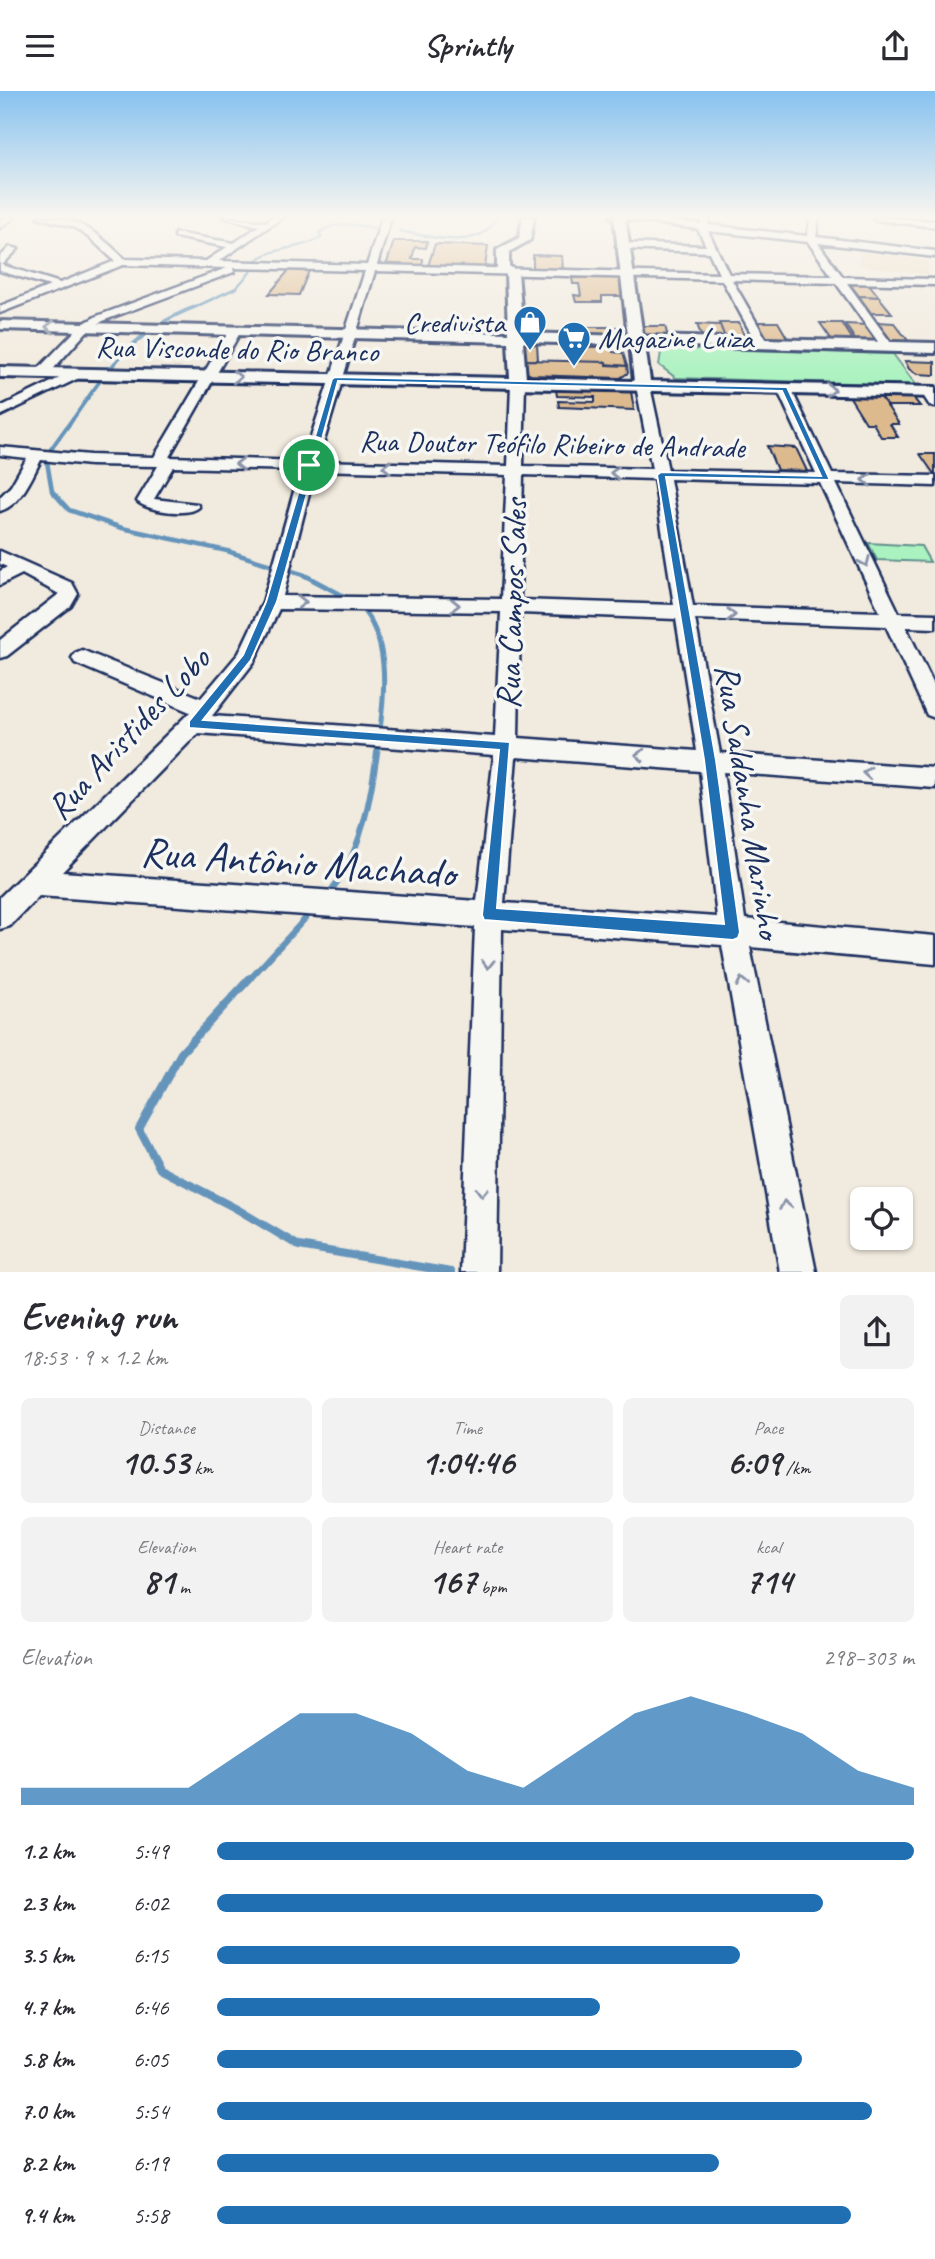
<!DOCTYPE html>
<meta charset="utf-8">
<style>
body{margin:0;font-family:Caveat,sans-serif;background:#f2f2f3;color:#2b2b33;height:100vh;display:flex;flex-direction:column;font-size:26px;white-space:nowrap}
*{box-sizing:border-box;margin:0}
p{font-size:23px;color:#7c7c81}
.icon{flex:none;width:38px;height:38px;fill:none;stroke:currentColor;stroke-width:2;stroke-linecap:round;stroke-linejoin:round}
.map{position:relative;height:1181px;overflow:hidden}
.sheet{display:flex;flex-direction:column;background:#fff;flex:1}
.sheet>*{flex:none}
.fabs{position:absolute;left:850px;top:1096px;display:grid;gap:14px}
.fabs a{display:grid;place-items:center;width:63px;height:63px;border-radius:10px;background:#fff;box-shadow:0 2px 5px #0004;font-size:35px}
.pin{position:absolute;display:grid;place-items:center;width:60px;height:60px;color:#fff;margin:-30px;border:4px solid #fff;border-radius:50%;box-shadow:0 2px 7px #0007}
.round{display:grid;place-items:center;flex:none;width:74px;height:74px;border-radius:10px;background:#f2f2f3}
.head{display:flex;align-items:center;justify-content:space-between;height:119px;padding:0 21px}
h1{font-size:38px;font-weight:800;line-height:52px}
.stats{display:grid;grid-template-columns:repeat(3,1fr);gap:10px;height:119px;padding:7px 21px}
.stats div{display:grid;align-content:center;border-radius:10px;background:#f2f2f3;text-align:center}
.stats b{font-size:35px;font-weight:800}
.stats small{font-size:19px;font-weight:400}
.stats p{font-size:19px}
.chart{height:196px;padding:14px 21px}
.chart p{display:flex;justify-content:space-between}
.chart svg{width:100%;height:126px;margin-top:7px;fill:#1f6fb2;opacity:.7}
ul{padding:0 21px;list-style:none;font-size:23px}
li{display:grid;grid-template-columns:112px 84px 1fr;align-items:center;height:52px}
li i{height:18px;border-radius:9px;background:#1f6fb2}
header{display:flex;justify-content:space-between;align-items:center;height:91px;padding:0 21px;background:#fff;font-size:32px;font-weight:800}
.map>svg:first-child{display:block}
</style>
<header><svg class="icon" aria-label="menu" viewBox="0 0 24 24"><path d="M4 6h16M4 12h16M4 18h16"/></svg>Sprintly<svg class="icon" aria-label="share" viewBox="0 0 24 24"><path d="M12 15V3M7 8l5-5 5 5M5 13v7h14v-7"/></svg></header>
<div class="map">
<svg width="935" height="1181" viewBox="0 0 935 1181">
<rect width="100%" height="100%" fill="#f1eade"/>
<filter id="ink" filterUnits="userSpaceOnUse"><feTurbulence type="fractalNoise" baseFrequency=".0143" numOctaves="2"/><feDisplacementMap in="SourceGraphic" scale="14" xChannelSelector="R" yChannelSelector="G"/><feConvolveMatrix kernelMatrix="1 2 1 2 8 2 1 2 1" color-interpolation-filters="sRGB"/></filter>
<g filter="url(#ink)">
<path fill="#ebdcc6" d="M861 161 928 170V184L858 174Z"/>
<g fill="#aaf2bf" stroke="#62908e" stroke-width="2">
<path d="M671 257 893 263 916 294 676 287 659 274 661 261Z"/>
<path d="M868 452 921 455 930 471 877 469Z"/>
</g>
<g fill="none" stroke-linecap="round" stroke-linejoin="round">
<g stroke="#6594bb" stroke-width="2.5">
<path d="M399 140C424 144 466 157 487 139 491 135 494 130 498 126"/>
<path d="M255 170C275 155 301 159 322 146L319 142C336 128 360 135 380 138"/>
<path d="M193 217 236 197 253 178"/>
</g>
<path stroke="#6594bb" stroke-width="3.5" d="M71 331C108 277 134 239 197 215"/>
<path stroke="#6594bb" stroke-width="4.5" d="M72 329 46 365 52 400 69 419 122 437 227 460 274 475"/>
<g stroke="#6594bb" stroke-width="5">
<path d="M268 473 304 484 351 509"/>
<path d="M359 514C394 552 383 609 378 657"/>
</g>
<g stroke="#6594bb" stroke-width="6">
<path d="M327 804C362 766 371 705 378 655"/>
<path d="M249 889 313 819"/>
</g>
<path stroke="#6594bb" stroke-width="8" d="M250 887 181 962 139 1038 160 1078 237 1118 299 1155 451 1181"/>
</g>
<g fill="#ddba8e" stroke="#1b2f5e" stroke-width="2">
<path d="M394 150H427L426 157 415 156 412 168H423L422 176 386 175Z"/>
<path d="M435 153 488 155 485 176 428 175Z"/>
<path d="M533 164 562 165 563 180 533 179Z"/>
<path d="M289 179 309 180 299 204 269 203Z"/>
<path d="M572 187H620L622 205H602V211H576L574 204 581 205 579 193H573Z"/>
<path d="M850 193H869L879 206 859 205Z"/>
<path d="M859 205 879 206 892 222H871Z"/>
<path d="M757 231H778L788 248H766Z"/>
<path d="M877 231 894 232 910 252H893Z"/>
<path d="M719 232H739L745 247H725Z"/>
<path d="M820 232H842L853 249H832Z"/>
<path d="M697 233 720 234 725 247H702Z"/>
<path d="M845 233 867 234 878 251 856 250Z"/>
<path d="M639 235H665L668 246H640Z"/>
<path d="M571 236H627L628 247 572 246Z"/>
<path d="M522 252 537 253 538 269H522Z"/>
<path d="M573 256H611L613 261 623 262 627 275 573 270Z"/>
<path d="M522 269 606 271V274L627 275 628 282 620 287 531 284 521 280Z"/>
<path d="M905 270 935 271V284L917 283 909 278Z"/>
<path d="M556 299 631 300 634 319 559 316 558 310 595 311V306L557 305Z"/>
<path d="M848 303H879L899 333H890L898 346H881L873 332H866Z"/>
<path d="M879 303 911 304 920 315H887Z"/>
<path d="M767 355 796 357 807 380 777 379Z"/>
<path d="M920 363H935V383H934Z"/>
</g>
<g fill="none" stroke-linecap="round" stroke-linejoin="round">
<defs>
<g id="minor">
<path d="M5 126H15L0 137V130Z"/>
<path d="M37 126C79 126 95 140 125 168L206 170 227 156 175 146V142L234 152 259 135 222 126 266 131 272 126H283L219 170 367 174 382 126H391L377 174 719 183 709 161 621 158 616 155 621 152 706 155 698 138 610 126H640L700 133 704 126H710L708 134 807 145 811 126H819L816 146 935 160V166L818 152 843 186 935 188V194L847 192 894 256 888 260 884 259 836 192 732 189 769 253 763 257 757 253 722 189 375 180 318 370 508 375 511 292 518 288 525 292 523 375 652 378 636 295 643 291 650 295 668 379 816 382 777 298 784 294 791 298 832 383 935 385V395L836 392 899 522 935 523V537L906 536 935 596V627L927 624 886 535 695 528 720 662 935 677V697L723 681 745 828 935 845V873L750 856 816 1181H780L722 854 502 838 497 1181H461L475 836 39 805 10 835 0 838V806L190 621 75 572 72 567 75 562 82 559 89 562 201 607 239 562 263 511 300 379 173 376 154 408 197 413 199 416C189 426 147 420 137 410L158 375 90 374 41 369C32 386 21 414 0 420V406L11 395 27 367 0 364V356L90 364 154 366 229 240 235 236 241 240 169 366 303 370 365 180 233 177 234 181 105 229 89 238 47 285H37V279L81 234 97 225 227 177 123 174 0 222V215L50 195 0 180V166L10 156 18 158 2 174 60 192 115 170 91 148 74 136ZM708 140 808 151 832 185 729 183ZM315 379 507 384 501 508 283 505ZM523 384 654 388 674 514 520 509ZM670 388 820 392 880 521 693 515ZM279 518 501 521 495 646 212 625 254 571ZM520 522 676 528 697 660 518 647ZM198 642 494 664 477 810 62 781ZM516 666 700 680 717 826 504 812Z"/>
<path d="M871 126 935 130V136L875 129Z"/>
<path d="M76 279 81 280V286L0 325V316Z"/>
<path d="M928 297 935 301V316L930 315 921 301Z"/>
<path d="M0 460 72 492 78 503 71 515 7 565 0 567V549L59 503 22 483 0 494V480L7 476 0 473Z"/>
</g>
<path id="major" d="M523 126H534L530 149 509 161V175L518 181 523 242 628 245 614 126H625L643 245 935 252V262L645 254 650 290 935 296V306L0 286V276L510 287 508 251 0 238V230L508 242 506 183 497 177V159L519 147ZM523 251 630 254 634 290 526 287Z"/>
</defs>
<use href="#minor" stroke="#1b2f5e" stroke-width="5"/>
<use href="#major" stroke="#1b2f5e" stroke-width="6"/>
<use href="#minor" fill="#f6f6f2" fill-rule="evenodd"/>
<use href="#major" fill="#f6f6f2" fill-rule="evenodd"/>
</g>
<defs><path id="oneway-chevron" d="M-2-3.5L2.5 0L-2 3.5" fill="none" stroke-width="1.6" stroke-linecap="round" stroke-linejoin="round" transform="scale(1.75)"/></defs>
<g stroke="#8892a8">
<use href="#oneway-chevron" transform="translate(50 236) rotate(-179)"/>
<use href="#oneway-chevron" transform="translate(237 286) rotate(1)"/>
<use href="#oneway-chevron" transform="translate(831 299) rotate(1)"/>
<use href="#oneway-chevron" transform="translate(240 373) rotate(-179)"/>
<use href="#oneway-chevron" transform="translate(387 376) rotate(-179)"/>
<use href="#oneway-chevron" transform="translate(615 382) rotate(-179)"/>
<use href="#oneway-chevron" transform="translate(867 389) rotate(-179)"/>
<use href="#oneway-chevron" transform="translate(865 471) rotate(66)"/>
<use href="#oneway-chevron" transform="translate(302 511) rotate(1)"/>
<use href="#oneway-chevron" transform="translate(455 514) rotate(1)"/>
<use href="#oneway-chevron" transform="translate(731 524) rotate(2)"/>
<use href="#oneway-chevron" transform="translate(640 664) rotate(-176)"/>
<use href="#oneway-chevron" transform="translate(867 682) rotate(-175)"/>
<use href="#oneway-chevron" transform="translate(488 873) rotate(91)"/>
<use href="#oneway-chevron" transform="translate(742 891) rotate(-101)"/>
<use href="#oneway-chevron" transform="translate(482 1101) rotate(91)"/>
<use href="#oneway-chevron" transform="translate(785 1114) rotate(-101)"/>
</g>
</g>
<linearGradient id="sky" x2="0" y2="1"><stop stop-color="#87c2ef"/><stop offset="0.43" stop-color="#f9f6f0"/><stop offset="1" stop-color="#f9f6f0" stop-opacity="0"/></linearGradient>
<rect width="935" height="292" fill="url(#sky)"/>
<path fill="#1f6fb2" stroke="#fff" stroke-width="2" fill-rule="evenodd" d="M335 286 787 296 830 389 666 386 716 669 740 841 738 847 733 849 484 829 482 824 499 659 189 637V630L243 564 266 511 332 288ZM338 290 782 300 821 385 661 381 657 384 704 669 724 833 497 817 510 651 203 629 251 569 277 511Z"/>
<defs>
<symbol id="shop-pin" viewBox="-11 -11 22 30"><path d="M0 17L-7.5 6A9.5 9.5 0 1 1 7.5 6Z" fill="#1f6fb2" stroke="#f6f6f2"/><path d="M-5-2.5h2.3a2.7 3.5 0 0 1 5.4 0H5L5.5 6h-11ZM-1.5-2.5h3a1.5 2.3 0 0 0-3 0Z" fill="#fff"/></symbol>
<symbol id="supermarket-pin" viewBox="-11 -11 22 30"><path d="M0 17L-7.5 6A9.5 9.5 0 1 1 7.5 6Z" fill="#1f6fb2" stroke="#f6f6f2"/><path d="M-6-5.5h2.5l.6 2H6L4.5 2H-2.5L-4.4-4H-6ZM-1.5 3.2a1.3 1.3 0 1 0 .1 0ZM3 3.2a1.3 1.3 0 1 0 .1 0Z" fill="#fff"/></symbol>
</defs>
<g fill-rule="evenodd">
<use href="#shop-pin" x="511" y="212" width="38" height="52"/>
<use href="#supermarket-pin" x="555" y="228" width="38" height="52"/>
</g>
<g text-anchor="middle" stroke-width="7" stroke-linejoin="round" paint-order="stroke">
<g font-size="30" fill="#1b2f5e" stroke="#f6f6f2" text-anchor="end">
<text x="505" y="241">Credivista</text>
<text x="598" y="257" text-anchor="start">Magazine Luiza</text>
</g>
<g font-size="30" fill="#1b2f5e" stroke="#f6f6f2">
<text transform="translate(237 258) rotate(1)" y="10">Rua Visconde do Rio Branco</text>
<text transform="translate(552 353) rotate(1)" y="10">Rua Doutor Teófilo Ribeiro de Andrade</text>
</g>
<g font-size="35" fill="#1b2f5e" stroke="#f6f6f2">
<text transform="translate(511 513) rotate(-88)" y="12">Rua Campos Sales</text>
<text transform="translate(128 642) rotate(-47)" y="12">Rua Aristides Lobo</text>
<text transform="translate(749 710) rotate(81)" y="12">Rua Saldanha Marinho</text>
</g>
<g font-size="42" fill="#1b2f5e" stroke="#f6f6f2">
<text transform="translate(298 770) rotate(4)" y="15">Rua Antônio Machado</text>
</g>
</g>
</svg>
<div class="fabs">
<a><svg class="icon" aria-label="locate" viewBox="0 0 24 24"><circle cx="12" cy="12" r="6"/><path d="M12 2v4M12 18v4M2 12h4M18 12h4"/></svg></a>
</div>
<div class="pin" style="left:309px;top:374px;background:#1e9e55"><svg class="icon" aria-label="arrive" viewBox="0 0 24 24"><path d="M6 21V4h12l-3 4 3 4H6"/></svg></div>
</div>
<section class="sheet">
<div class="head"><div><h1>Evening run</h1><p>18:53 · 9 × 1.2 km</p></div><a class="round"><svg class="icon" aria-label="share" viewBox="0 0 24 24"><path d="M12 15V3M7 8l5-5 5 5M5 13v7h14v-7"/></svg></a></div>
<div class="stats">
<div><p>Distance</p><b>10.53<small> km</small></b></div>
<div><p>Time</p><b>1:04:46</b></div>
<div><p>Pace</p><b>6:09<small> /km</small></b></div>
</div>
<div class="stats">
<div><p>Elevation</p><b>81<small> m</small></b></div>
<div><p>Heart rate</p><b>167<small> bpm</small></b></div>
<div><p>kcal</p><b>714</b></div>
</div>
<div class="chart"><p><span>Elevation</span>298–303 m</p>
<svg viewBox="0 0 160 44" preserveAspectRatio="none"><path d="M0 44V38L10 38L20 38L30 38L40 25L50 12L60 12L70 19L80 32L90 38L100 25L110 12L120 6L130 12L140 19L150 32L160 38V44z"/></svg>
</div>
<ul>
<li><b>1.2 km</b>5:49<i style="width:100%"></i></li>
<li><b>2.3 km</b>6:02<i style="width:87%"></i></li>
<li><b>3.5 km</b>6:15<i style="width:75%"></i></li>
<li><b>4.7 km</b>6:46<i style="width:55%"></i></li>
<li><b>5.8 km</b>6:05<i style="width:84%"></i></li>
<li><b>7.0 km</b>5:54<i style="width:94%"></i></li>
<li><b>8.2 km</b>6:19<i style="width:72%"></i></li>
<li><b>9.4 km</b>5:58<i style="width:91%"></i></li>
</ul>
</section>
